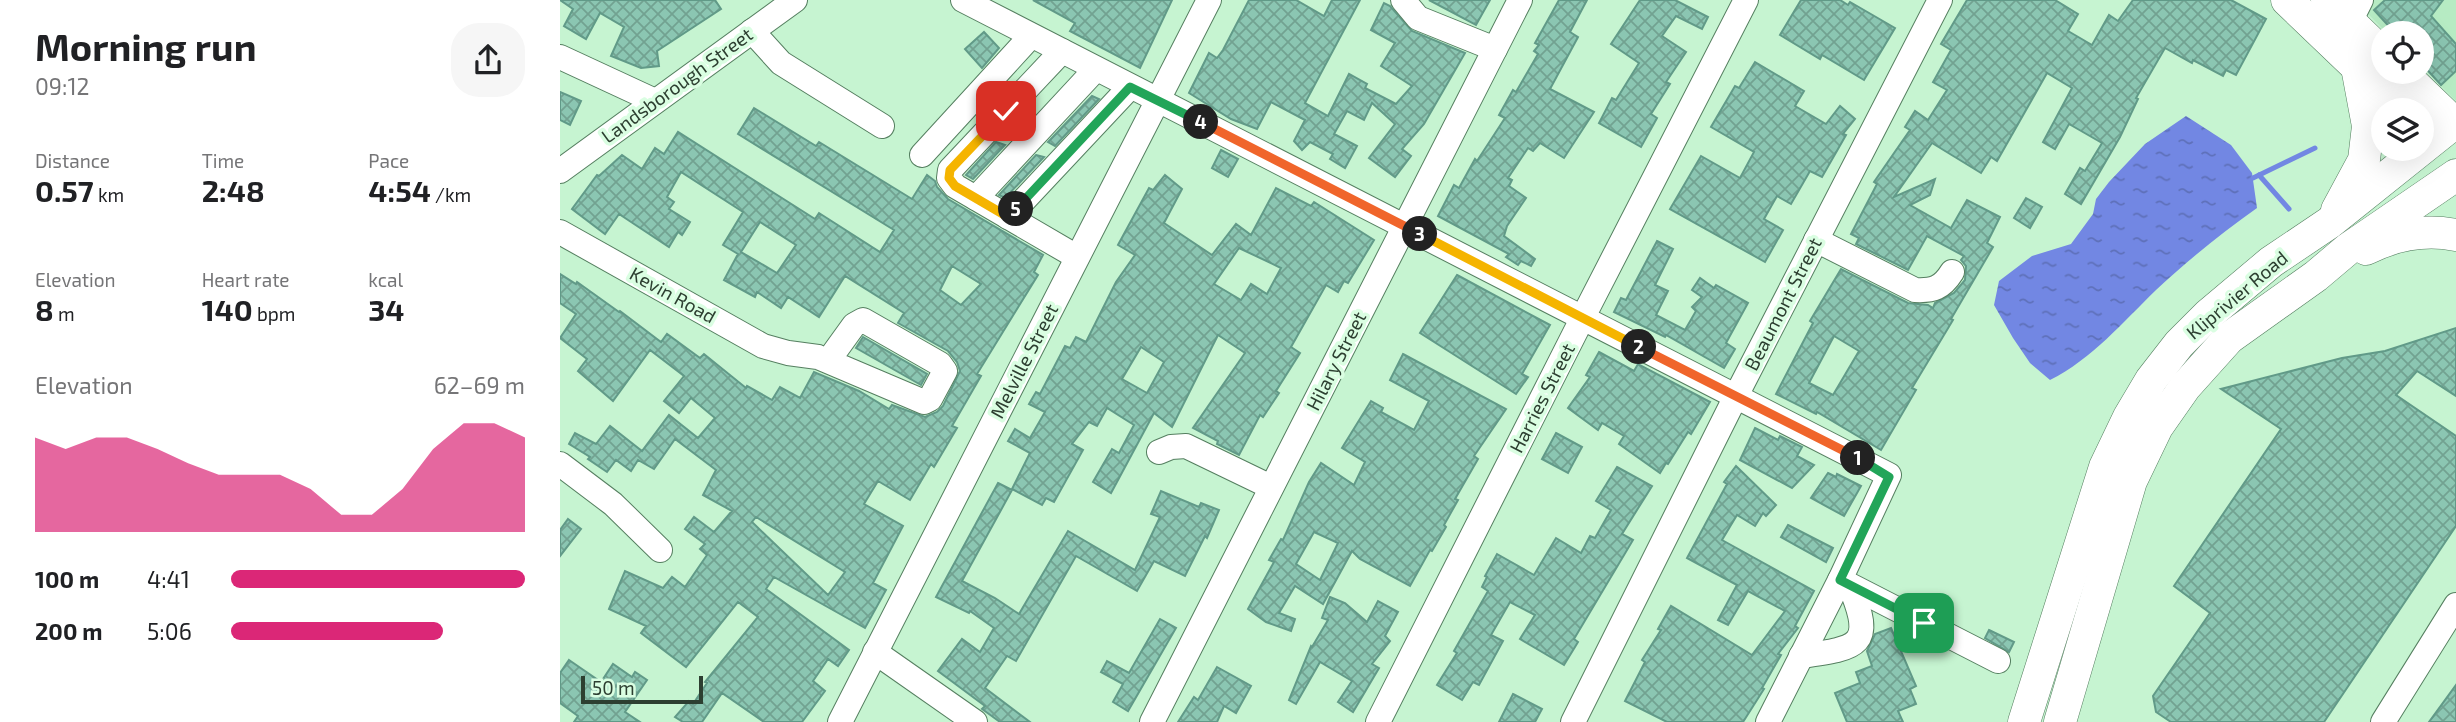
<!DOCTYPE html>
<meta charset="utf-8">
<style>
body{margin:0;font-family:"Exo 2",sans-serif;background:#f6f6f6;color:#202124;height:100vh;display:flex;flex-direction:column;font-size:26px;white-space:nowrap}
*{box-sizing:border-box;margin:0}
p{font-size:23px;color:#757577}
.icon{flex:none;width:38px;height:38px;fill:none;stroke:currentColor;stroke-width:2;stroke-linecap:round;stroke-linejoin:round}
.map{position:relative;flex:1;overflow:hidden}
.details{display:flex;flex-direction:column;background:#fff;width:560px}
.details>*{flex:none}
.fabs{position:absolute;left:1811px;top:21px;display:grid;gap:14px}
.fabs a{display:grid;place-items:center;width:63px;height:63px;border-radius:50%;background:#fff;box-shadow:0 7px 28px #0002;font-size:35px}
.scale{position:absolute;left:21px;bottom:18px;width:122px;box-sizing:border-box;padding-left:7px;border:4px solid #2d3f31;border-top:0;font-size:19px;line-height:24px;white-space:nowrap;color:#2d3f31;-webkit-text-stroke:5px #dafee2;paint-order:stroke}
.pin{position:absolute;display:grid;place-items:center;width:60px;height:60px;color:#fff;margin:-30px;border-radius:14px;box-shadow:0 4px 10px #0006}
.km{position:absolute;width:35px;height:35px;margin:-18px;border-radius:50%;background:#222;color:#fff;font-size:19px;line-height:35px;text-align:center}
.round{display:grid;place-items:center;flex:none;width:74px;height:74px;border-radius:28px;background:#f6f6f6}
.overview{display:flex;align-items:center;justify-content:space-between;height:119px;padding:0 35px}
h1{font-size:38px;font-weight:700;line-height:52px}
.metrics{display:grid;grid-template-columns:repeat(3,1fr);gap:10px;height:119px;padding:7px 35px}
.metrics div{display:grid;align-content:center}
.metrics b{font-size:30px;font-weight:700}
.metrics small{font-size:19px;font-weight:400}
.metrics p{font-size:19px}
.chart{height:196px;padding:14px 35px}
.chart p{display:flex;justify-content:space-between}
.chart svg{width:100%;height:126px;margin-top:7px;fill:#db2777;opacity:.7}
ul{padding:0 35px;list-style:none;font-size:23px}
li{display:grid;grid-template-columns:112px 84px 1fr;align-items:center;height:52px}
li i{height:18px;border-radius:9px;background:#db2777}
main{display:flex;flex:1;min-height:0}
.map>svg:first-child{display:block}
</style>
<main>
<section class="details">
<div class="overview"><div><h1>Morning run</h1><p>09:12</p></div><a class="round"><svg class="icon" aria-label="share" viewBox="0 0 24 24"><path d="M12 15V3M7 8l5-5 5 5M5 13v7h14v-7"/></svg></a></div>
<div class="metrics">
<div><p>Distance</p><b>0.57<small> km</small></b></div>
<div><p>Time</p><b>2:48</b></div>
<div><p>Pace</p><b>4:54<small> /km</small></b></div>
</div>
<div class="metrics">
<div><p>Elevation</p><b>8<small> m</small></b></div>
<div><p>Heart rate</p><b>140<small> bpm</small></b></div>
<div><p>kcal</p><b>34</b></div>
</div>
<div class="chart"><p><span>Elevation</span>62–69 m</p>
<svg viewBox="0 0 160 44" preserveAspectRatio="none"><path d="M0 44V11L10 15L20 11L30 11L40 15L50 20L60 24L70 24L80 24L90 29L100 38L110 38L120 29L130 15L140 6L150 6L160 11V44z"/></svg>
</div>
<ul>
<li><b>100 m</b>4:41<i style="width:100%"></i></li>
<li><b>200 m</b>5:06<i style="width:72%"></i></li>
</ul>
</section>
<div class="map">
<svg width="1896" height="722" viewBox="0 0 1896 722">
<defs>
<pattern id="water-ripples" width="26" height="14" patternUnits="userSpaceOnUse" patternTransform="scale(1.75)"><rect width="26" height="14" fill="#7287e3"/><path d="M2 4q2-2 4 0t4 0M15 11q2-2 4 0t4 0" fill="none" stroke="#5e70b9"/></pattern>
<pattern id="building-cross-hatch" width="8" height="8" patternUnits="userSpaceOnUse" patternTransform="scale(1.75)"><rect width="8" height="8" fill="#8bc6b2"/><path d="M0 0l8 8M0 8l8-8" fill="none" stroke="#72a291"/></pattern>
</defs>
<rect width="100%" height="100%" fill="#c6f4d1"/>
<path fill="#b6ebc3" d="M1794 0H1896V101L1862 67V33H1827Z"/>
<path fill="url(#water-ripples)" d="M1626 116 1671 145 1692 173 1697 208C1662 233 1628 260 1596 290 1563 322 1532 359 1490 380L1470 363 1453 338 1434 305 1439 281 1472 256 1511 244 1533 214 1536 199 1549 182 1585 144Z"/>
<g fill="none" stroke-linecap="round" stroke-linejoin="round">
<g stroke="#7287e3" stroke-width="5">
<path d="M1699 175 1729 209"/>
<path d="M1693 178 1755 148"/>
</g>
</g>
<g fill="url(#building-cross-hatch)" stroke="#619a88" stroke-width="2" fill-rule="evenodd">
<path d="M0 0H155L161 9 97 51 99 66 81 68 51 56 64 27 40 13 26 39 4 26 13 9Z"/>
<path d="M473 0H612L580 68 510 31 515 23Z"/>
<path d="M689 0H736L764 16 772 0H800L745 103 768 116 789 74 807 84 805 88 836 104 852 86 821 66 835 43 811 30 824 3 830 6 852 31 905 53 864 124 842 149 851 156 835 177 809 158 835 124 812 103 804 120 787 111 774 134 797 146 785 168 770 159 773 154 750 142 742 150 734 141 745 120 711 102 697 129 671 119 629 93 649 53 657 58 663 50Z"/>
<path d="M869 0H930L916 25Z"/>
<path d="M999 0H1027L1010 32 1018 37 990 89 1034 112 1004 158 980 143 973 151 968 148 948 178 952 180 949 186 966 198 947 226 944 236 975 259 971 266 961 261 958 265 946 257 949 254 878 216 894 185 899 188 915 159 917 161 945 118 939 115 953 90 956 92 978 54 974 51 979 45 975 43Z"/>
<path d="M1080 0H1115L1148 17 1142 29 1116 16 1102 36 1126 52 1106 82 1110 84 1091 114 1097 118 1081 147 1039 123 1052 98 1056 100 1079 63 1051 44Z"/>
<path d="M1241 0H1280L1288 5 1290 2 1335 28 1304 80 1262 55 1260 59 1220 35Z"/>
<path d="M1407 0H1495L1518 14 1508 31 1532 45 1549 15 1558 21 1573 0H1671L1706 19 1676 75 1666 70 1663 76 1633 60 1632 63 1605 48 1576 98 1578 99 1560 137 1521 204 1505 194 1520 168 1525 171 1542 143 1509 124 1495 149 1483 142 1512 88 1487 73 1437 161 1431 157 1421 173 1372 143 1334 197 1375 179 1370 195 1350 205 1391 228 1407 200 1440 217 1427 243 1433 247 1391 319 1393 320 1352 388 1356 390 1321 450 1257 412 1256 414 1216 394 1253 323 1250 321 1281 269 1348 303 1368 305 1373 308 1375 303 1394 293 1405 280 1406 266 1401 260 1404 256 1367 236 1348 270 1296 244 1299 238 1291 234 1317 184 1314 182 1350 130 1345 127 1355 111 1368 120 1387 90 1373 82 1391 50 1381 44ZM1274 336 1299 351 1273 395 1249 383Z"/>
<path d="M1825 0H1883L1871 16 1896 44V71L1881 85 1862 64V33H1835L1814 10Z"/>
<path d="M424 32 439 48 422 68 405 49Z"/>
<path d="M1195 62 1244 91 1235 106 1266 124 1280 106 1295 119 1283 134 1286 135 1262 177 1250 171 1231 204 1217 196 1204 219 1223 230 1205 262 1110 209 1141 156 1180 178 1194 152 1151 127 1175 86 1179 88Z"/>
<path d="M0 92 21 101 10 125 0 120Z"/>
<path d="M532 96 539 99 495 146 488 142Z"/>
<path d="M194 108 256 146 259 142 352 199 367 175 375 181 377 187 388 199 483 255 474 272 478 275 417 374 421 376 392 426 397 428 374 467 371 464 350 500 318 481 304 504 343 526 313 583 326 590 305 628 214 577 206 589 289 650 278 666 268 659 253 681 265 691 242 722H204L162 693 142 722H123L115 717 129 701 133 704 147 683 145 682 198 617 178 602 126 667 81 633 86 626 49 609 65 571 103 588 112 577 125 587 147 555 140 549 145 544 125 529 134 517 154 532 172 511 143 495 156 470 115 439 94 469 78 460 71 471 56 460 47 472 28 459 30 457 9 444 15 433 36 444 50 426 82 451 109 415 138 438 155 418 131 398 119 413 104 401 124 376 90 350 53 401 18 371 27 359 0 338 16 314 0 303V274L16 284 17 282 59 312 60 311 101 342 107 334 140 358 144 354 186 388 187 386 212 400 220 387 240 398 254 372 299 391 329 409 332 405 365 417 377 412 383 406 400 371 397 362 388 351 338 323 344 313 285 276 259 317 228 297 221 308 197 292 195 297 164 280 178 254 163 245 183 212 121 172 107 197 114 202 109 209 130 222 122 235 118 232 109 247 59 214 45 234 12 209 37 175 39 176 62 155 82 169 95 148 104 154 118 132 255 219 259 213 320 252 334 230 178 134ZM200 222 236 245 217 273 181 252ZM392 266 421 284 401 305 380 290ZM196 517 285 572 268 595 192 522Z"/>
<path d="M436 142 445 145 413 179 406 175Z"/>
<path d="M661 150 678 159 668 177 652 168Z"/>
<path d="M476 155 484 157 445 198 439 195Z"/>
<path d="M605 175 622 189 604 223 652 255 676 224 691 235 716 188 751 206 754 202 814 240 788 283 784 281 778 292 766 285 731 347 740 353 716 391 719 393 703 417 700 415 679 455 657 444 658 441 633 428 685 353 658 335 612 427 594 413 551 493 533 482 552 449 559 453 574 425 547 408 537 426 529 422 512 444 523 450 494 502 486 498 482 505 452 489 470 453 448 441 455 429 470 438 485 412 469 404 476 392 480 394 505 346 510 348 516 337 526 342 556 282 575 255 558 245 589 188 593 190ZM679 248 721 268 707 294 691 284 681 300 654 284ZM581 347 604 362 587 393 562 379Z"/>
<path d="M1466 198 1482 207 1470 228 1454 218Z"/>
<path d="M1097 241 1113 249 1095 285 1108 291 1096 315 1125 330 1136 311 1132 307 1142 297 1132 290 1140 278 1154 288 1156 285 1188 303 1166 343 1175 349 1164 368 1106 335 1105 337 1054 312 1061 298 1066 300Z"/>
<path d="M897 275 990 325 962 374 968 377 956 394 860 333Z"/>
<path d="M1896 328V396L1857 371 1836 395 1896 436V526L1764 722H1611L1596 712 1593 696 1650 613 1614 586 1721 429 1661 389 1782 358 1825 351Z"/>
<path d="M303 337 367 374 361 385 296 348Z"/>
<path d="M1039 352 1074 371 1078 364 1150 402 1131 434 1128 432 1108 464 1106 463 1100 473 1059 444 1064 436 1042 423 1038 430 1008 408 1030 377 1026 375Z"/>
<path d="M843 354 946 409 914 456 918 459 895 499 898 500 884 525 886 527 872 551 870 550 850 586 800 559 792 551 763 604 735 586 719 613 735 619 731 631 706 622 688 609 714 562 709 560 721 539 723 540 749 482 761 463 794 485 805 462 782 448 811 401 823 408 821 412 854 430 869 401 830 380ZM754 532 778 543 760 580 736 564Z"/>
<path d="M1195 428 1218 440 1220 436 1242 447 1237 456 1254 465 1232 488 1180 460Z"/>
<path d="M996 433 1022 447 1008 473 982 459Z"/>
<path d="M1176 466 1216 505 1206 516 1203 513 1195 526 1177 515 1162 540 1254 591 1235 626 1238 628 1218 654 1221 655 1202 688 1204 689 1183 722H1107L1065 701 1085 662 1082 660 1101 630 1098 629 1111 606 1192 655 1225 611 1188 591 1168 625 1158 620 1177 585 1127 558 1167 484 1164 482Z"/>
<path d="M1057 467 1092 486 1062 534 1073 540 1014 639 1018 642 1004 665 960 639 975 615 950 602 931 635 943 641 919 685 913 682 902 700 877 685 897 653 894 651 928 591 922 587 927 577 925 576 937 554 974 575 996 538 1021 553 1030 536 1035 538 1051 510 1036 501Z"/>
<path d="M1268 473 1276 477 1277 474 1301 486 1284 516 1251 498Z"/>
<path d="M438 483 452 490 402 581 435 598 459 614 508 531 575 570 600 517 591 514 601 491 639 507 641 503 659 510 647 538 645 536 625 576 594 561 577 591 516 556 456 661 447 656 425 688 470 722H440L422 709 425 706 378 671 402 639 420 652 434 628 410 611 409 613 376 597Z"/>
<path d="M8 519 21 529 0 556V530Z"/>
<path d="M1228 525 1273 548 1266 562 1221 537Z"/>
<path d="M770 597 785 603 807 622 818 601 838 612 825 636 830 641 812 664 819 668 793 712 778 702 792 681 760 662 736 704 729 700 751 646 752 647 768 620 762 618Z"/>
<path d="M600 619 616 628 568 711 553 702 563 684 541 672 547 661 569 673Z"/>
<path d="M1331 628 1356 686 1350 689 1356 704 1338 711 1343 722H1287L1275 693 1300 683 1296 672 1312 666 1307 651 1315 634Z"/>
<path d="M1429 630 1454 642 1449 652 1425 638Z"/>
<path d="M9 660 41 682 53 664 72 677 75 672 87 680 65 712 80 722H14L18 716 0 703V673Z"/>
<path d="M657 667 691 686 676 713 664 706 657 722H618L634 697 638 700Z"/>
<path d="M1896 685V722H1869Z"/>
<path d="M953 694 982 709 975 722H939Z"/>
</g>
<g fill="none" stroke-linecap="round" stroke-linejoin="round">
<defs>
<g id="minor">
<path d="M403 0 1329 475 1280 580 1208 722"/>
<path d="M843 0 858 18 935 49"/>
<path d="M1790 22 1801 0"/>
<path d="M192 31 221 63 322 126"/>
<path d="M502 51 390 170 389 178 395 186 517 257"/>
<path d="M0 57 95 101"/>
<path d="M362 155 471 36"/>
<path d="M0 171 235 0"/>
<path d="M416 198 536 69"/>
<path d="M448 217 570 87"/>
<path d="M0 232 203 346 228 353 258 357 364 402 370 399 385 371 380 364 303 320 294 325 268 361"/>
<path d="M1256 240 1355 290C1373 291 1382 288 1392 272"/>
<path d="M599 452 611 447 626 446 711 487"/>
<path d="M0 464 53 504 100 550"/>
<path d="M1280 580 1438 661"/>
<path d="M315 652 415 722"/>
<path d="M1241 656C1299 648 1315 646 1290 586"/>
<path d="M280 722 649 0"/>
<path d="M592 722 960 0"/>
<path d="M818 722 1022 319 1186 0"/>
<path d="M1013 722 1176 396 1380 0"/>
<path d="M1823 722 1896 605"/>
</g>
<g id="major">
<path d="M1727 0 1797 67 1837 110"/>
<path d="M1767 0 1824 55"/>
<path d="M1841 72 1896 125"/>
<path d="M1777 210 1804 160 1808 126 1797 67"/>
<path d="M1806 249C1834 235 1865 229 1896 235"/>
<path d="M1464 722 1545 467 1569 417 1591 380 1619 344 1648 315 1711 262 1769 223 1894 123"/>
<path d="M1500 722 1571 481 1597 427 1625 387 1669 338 1756 276 1788 249 1896 175"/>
</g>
</defs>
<use href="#minor" stroke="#557f60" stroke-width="26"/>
<use href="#major" stroke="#557f60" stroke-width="33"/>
<use href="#minor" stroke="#fff" stroke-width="24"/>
<use href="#major" stroke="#fff" stroke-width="32"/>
</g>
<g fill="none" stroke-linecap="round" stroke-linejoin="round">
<defs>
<path id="split-1" d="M1298 458 1329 477 1280 580 1364 623"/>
<path id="split-2" d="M1079 347 1298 458"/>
<path id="split-3" d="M860 234 1079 347"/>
<path id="split-4" d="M641 122 860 234"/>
<path id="split-5" d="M456 209 570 87 641 122"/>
<path id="split-6" d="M446 111 390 170 389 178 395 186 448 217 456 209"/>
</defs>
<use href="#split-1" stroke="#fff" stroke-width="14"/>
<use href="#split-2" stroke="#fff" stroke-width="14"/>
<use href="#split-3" stroke="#fff" stroke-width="14"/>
<use href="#split-4" stroke="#fff" stroke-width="14"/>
<use href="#split-5" stroke="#fff" stroke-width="14"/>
<use href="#split-6" stroke="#fff" stroke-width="14"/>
<use href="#split-1" stroke="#22a559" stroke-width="9"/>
<use href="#split-2" stroke="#f0652b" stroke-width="9"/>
<use href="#split-3" stroke="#f5b400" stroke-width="9"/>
<use href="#split-4" stroke="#f0652b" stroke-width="9"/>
<use href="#split-5" stroke="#22a559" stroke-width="9"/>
<use href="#split-6" stroke="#f5b400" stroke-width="9"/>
</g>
<g text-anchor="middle" stroke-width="7" stroke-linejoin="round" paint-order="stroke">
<g font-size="19" fill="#2d3f31" stroke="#dafee2">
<text transform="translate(117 85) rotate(-36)" y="7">Landsborough Street</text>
<text transform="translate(113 295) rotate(29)" y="7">Kevin Road</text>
<text transform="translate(1677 295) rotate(-40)" y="7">Kliprivier Road</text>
<text transform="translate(1223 304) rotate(-63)" y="7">Beaumont Street</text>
<text transform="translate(464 361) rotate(-63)" y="7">Melville Street</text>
<text transform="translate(776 361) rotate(-63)" y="7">Hilary Street</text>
<text transform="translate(982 398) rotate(-63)" y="7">Harries Street</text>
</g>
</g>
</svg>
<div class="fabs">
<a><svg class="icon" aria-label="locate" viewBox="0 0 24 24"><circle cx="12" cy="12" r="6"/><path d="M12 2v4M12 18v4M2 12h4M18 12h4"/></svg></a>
<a><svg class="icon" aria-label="layers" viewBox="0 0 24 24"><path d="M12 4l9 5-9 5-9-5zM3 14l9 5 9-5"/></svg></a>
</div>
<div class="scale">50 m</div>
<div class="pin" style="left:1364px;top:623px;background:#1e9e55"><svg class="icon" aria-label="arrive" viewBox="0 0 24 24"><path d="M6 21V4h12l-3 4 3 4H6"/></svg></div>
<div class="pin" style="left:446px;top:111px;background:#d93025"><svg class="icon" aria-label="check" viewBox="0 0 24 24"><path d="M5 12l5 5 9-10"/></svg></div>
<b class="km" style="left:1298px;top:458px">1</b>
<b class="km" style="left:1079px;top:347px">2</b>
<b class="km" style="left:860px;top:234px">3</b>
<b class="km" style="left:641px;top:122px">4</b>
<b class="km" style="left:456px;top:209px">5</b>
</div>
</main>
